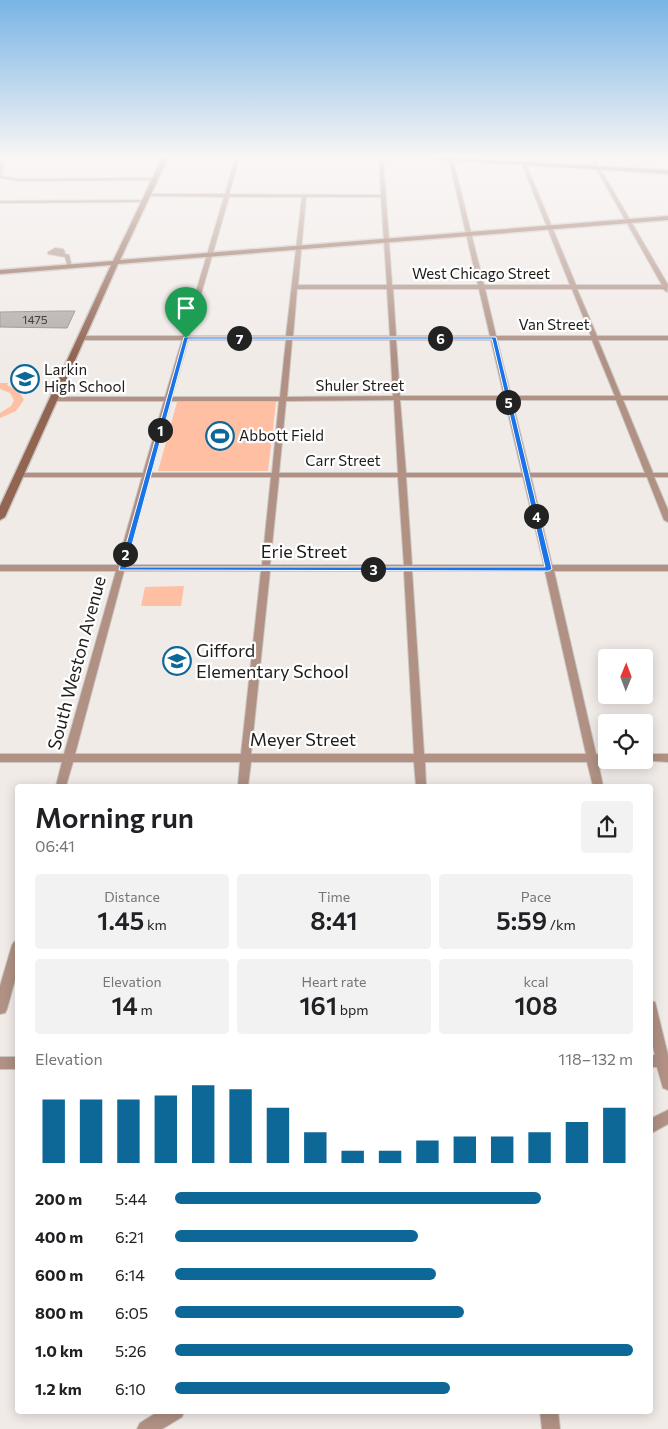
<!DOCTYPE html>
<meta charset="utf-8">
<style>
body{margin:0;font-family:Commissioner,sans-serif;background:#f2f2f2;color:#202124;height:100vh;display:flex;flex-direction:column;font-size:19px;white-space:nowrap}
*{box-sizing:border-box;margin:0}
p{font-size:16px;color:#757577}
.icon{flex:none;width:28px;height:28px;fill:none;stroke:currentColor;stroke-width:2;stroke-linecap:round;stroke-linejoin:round}
.map{position:relative;flex:1;overflow:hidden}
.details{position:absolute;left:15px;top:784px;width:638px;height:630px;display:flex;flex-direction:column;background:#fff;border-radius:5px;box-shadow:0 2px 12px #0003}
.details>*{flex:none}
.needle{width:32px;rotate:1deg}
.fabs{position:absolute;left:598px;top:649px;display:grid;gap:10px}
.fabs a{display:grid;place-items:center;width:55px;height:55px;border-radius:5px;background:#fff;box-shadow:0 2px 12px #0003;font-size:25px}
.pin{position:absolute;display:grid;place-items:center;width:42px;height:42px;color:#fff;margin:-51px -21px;border-radius:50% 50% 50% 0;rotate:-45deg;box-shadow:0 0 5px #0007}
.pin .icon{rotate:45deg}
.km{position:absolute;width:25px;height:25px;margin:-12px;border-radius:50%;background:#222;color:#fff;font-size:14px;line-height:25px;text-align:center}
.round{display:grid;place-items:center;flex:none;width:52px;height:52px;border-radius:5px;background:#f2f2f2}
.overview{display:flex;align-items:center;justify-content:space-between;height:85px;padding:0 20px}
h1{font-size:28px;font-weight:600;line-height:38px}
.metrics{display:grid;grid-template-columns:repeat(3,1fr);gap:8px;height:85px;padding:5px 20px}
.metrics div{display:grid;align-content:center;border-radius:5px;background:#f2f2f2;text-align:center}
.metrics b{font-size:25px;font-weight:600}
.metrics small{font-size:14px;font-weight:400}
.metrics p{font-size:14px}
.chart{height:140px;padding:10px 20px}
.chart p{display:flex;justify-content:space-between}
.chart svg{width:100%;height:90px;margin-top:5px;stroke:#0d6898;stroke-width:6}
ul{padding:0 20px;list-style:none;font-size:16px}
li{display:grid;grid-template-columns:80px 60px 1fr;align-items:center;height:38px}
li i{height:12px;border-radius:6px;background:#0d6898}
.map>svg:first-child{display:block}
</style>
<div class="map">
<svg width="668" height="1429" viewBox="0 0 668 1429">
<rect width="100%" height="100%" fill="#f1ebe8"/>
<g fill="#febfa3">
<path d="M0 383H8L7 385 19 391 24 400 16 411 0 418V413L11 406 14 400 10 393 0 389Z"/>
<path d="M177 402H276L268 471H158Z"/>
<path d="M184 586 181 606H141L145 587Z"/>
</g>
<path fill="#b3adaa" stroke="#918b89" d="M61 311H75L67 328 0 327V312Z"/>
<g fill="none" stroke-linecap="round" stroke-linejoin="round">
<defs>
<g id="street">
<path d="M236 156H240L229 194 381 195 379 156H383L392 285H478L449 160 451 159 453 160 484 285H570L522 164 524 163 526 164 576 285H662L589 156H593L668 285 667 292 663 289H577L597 336H668V340H598L621 396H668V400H623L653 473H668V477H654L668 510V522L664 520 647 477H531L552 565H668V571H554L596 754 606 755V760H610L598 762 603 786H593L587 762H425L426 786H416L414 762H251L248 786H238L240 762H73L66 786H56L62 762H0V754H64L116 571H0V565H117L142 477H19L15 475 19 473H143L164 401H53L50 399 53 397H165L182 340H80L77 338 80 336H183L224 197 149 196 147 195 149 194H225ZM229 197H302L286 336H189ZM306 197H381L387 285H298ZM297 289H387L390 336H293ZM393 289H479L490 336H396ZM485 289H572L591 336H496ZM188 340H286L280 397H172ZM292 340H390L393 396 287 397ZM396 340H491L504 396H400ZM497 340H592L615 396H511ZM394 400 398 473H279L286 401ZM400 400H505L522 473H406ZM512 400H616L645 473H530ZM171 401H279L272 473H151ZM150 477H271L262 565H126ZM279 477H398L404 565H270ZM406 477H523L544 565H412ZM124 571H261L241 754H75ZM270 571H404L414 754H251ZM412 571H545L586 754H424Z"/>
<path d="M529 156H533L536 166 532 165Z"/>
<path d="M0 159 4 163 2 174 0 175Z"/>
<path d="M0 176 20 179 155 178 157 179 155 180 20 181 0 178Z"/>
<path d="M147 200 145 202 0 203V201Z"/>
<path d="M55 248 63 249 65 252 63 253 69 255 72 267H68L65 257 48 254V252Z"/>
<path d="M644 754H668V762L640 760H644Z"/>
<path d="M18 940V969L7 1009 5 1013 0 1014V986L12 945 14 942Z"/>
<path d="M650 1001 655 1002 656 1006 668 1055V1090L663 1088 657 1067H650V1055H655L650 1035Z"/>
<rect x="0" y="1057" width="18" height="12"/>
<path d="M668 1110V1124L650 1134V1119Z"/>
<path d="M159 1411H184L182 1417 162 1429H137L140 1423Z"/>
<path d="M540 1411H558L560 1429H542Z"/>
</g>
<g id="secondary">
<path d="M163 156H169L120 260 668 216V220L118 264 5 517 0 520V506L111 265 0 274V270L113 261Z"/>
<path d="M385 156H412L668 170V174Z"/>
</g>
</defs>
<use href="#street" stroke="#cbc6c3" stroke-width="2"/>
<use href="#secondary" stroke="#cbc6c3" stroke-width="3"/>
<use href="#street" fill="#b09184" fill-rule="evenodd"/>
<use href="#secondary" fill="#916552" fill-rule="evenodd"/>
</g>
<linearGradient id="sky" x2="0" y2="1"><stop stop-color="#78b4e5"/><stop offset="0.44" stop-color="#f9f6f5"/><stop offset="1" stop-color="#f9f6f5" stop-opacity="0"/></linearGradient>
<rect width="668" height="356" fill="url(#sky)"/>
<path fill="#1a73e8" stroke="#fff" fill-rule="evenodd" d="M184 337H496L552 569 549 571 119 570ZM188 339H492L545 567H126Z"/>
<defs>
<symbol id="school-ring" viewBox="-11 -11 22 22"><circle r="9.5" fill="#fff" stroke="#0d6898" stroke-width="1.5"/><path d="M0-5L7-2L0 1L-7-2ZM-4 1L0 2.5L4 1V4Q0 6-4 4Z" fill="#0d6898"/></symbol>
<symbol id="stadium-ring" viewBox="-11 -11 22 22"><circle r="9.5" fill="#fff" stroke="#0d6898" stroke-width="1.5"/><path d="M0-5a6.5 5 0 1 0 0 10a6.5 5 0 1 0 0-10ZM-3.5-1.8h7v3.6h-7Z" fill="#0d6898"/></symbol>
</defs>
<g fill-rule="evenodd">
<use href="#school-ring" x="9" y="363" width="32" height="32"/>
<use href="#stadium-ring" x="204" y="420" width="32" height="32"/>
<use href="#school-ring" x="161" y="645" width="32" height="32"/>
</g>
<g text-anchor="middle" stroke-width="4.5" stroke-linejoin="round" paint-order="stroke">
<g font-size="12" fill="#43403f">
<text x="35" y="324">1475</text>
</g>
<g font-size="15" fill="#1e1c1b" stroke="#fff">
<text x="481" y="279">West Chicago Street</text>
<text x="554" y="330">Van Street</text>
<text x="360" y="391">Shuler Street</text>
<text x="343" y="466">Carr Street</text>
</g>
<g font-size="15" fill="#1e1c1b" stroke="#fff" text-anchor="start">
<text x="44" y="375">Larkin<tspan x="44" dy="17">High School</tspan></text>
<text x="239" y="441">Abbott Field</text>
</g>
<g font-size="18" fill="#1e1c1b" stroke="#fff">
<text x="304" y="558">Erie Street</text>
<text transform="translate(77 663) rotate(-75)" y="6">South Weston Avenue</text>
<text x="303" y="746">Meyer Street</text>
</g>
<g font-size="18" fill="#1e1c1b" stroke="#fff" text-anchor="start">
<text x="196" y="657">Gifford<tspan x="196" dy="21">Elementary School</tspan></text>
</g>
</g>
</svg>
<div class="fabs">
<a><svg class="needle" viewBox="-14 -14 28 28"><path d="M0-13l5 13h-10z" fill="#e53935"/><path d="M0 13l5-13h-10z" fill="#757577"/></svg></a>
<a><svg class="icon" aria-label="locate" viewBox="0 0 24 24"><circle cx="12" cy="12" r="6"/><path d="M12 2v4M12 18v4M2 12h4M18 12h4"/></svg></a>
</div>
<div class="pin" style="left:186px;top:338px;background:#1e9e55"><svg class="icon" aria-label="arrive" viewBox="0 0 24 24"><path d="M6 21V4h12l-3 4 3 4H6"/></svg></div>
<b class="km" style="left:160px;top:430px">1</b>
<b class="km" style="left:125px;top:554px">2</b>
<b class="km" style="left:373px;top:569px">3</b>
<b class="km" style="left:536px;top:516px">4</b>
<b class="km" style="left:508px;top:402px">5</b>
<b class="km" style="left:440px;top:338px">6</b>
<b class="km" style="left:239px;top:338px">7</b>
<section class="details">
<div class="overview"><div><h1>Morning run</h1><p>06:41</p></div><a class="round"><svg class="icon" aria-label="share" viewBox="0 0 24 24"><path d="M12 15V3M7 8l5-5 5 5M5 13v7h14v-7"/></svg></a></div>
<div class="metrics">
<div><p>Distance</p><b>1.45<small> km</small></b></div>
<div><p>Time</p><b>8:41</b></div>
<div><p>Pace</p><b>5:59<small> /km</small></b></div>
</div>
<div class="metrics">
<div><p>Elevation</p><b>14<small> m</small></b></div>
<div><p>Heart rate</p><b>161<small> bpm</small></b></div>
<div><p>kcal</p><b>108</b></div>
</div>
<div class="chart"><p><span>Elevation</span>118–132 m</p>
<svg viewBox="0 0 160 44" preserveAspectRatio="none"><path d="M5 44V13M15 44V13M25 44V13M35 44V11M45 44V6M55 44V8M65 44V17M75 44V29M85 44V38M95 44V38M105 44V33M115 44V31M125 44V31M135 44V29M145 44V24M155 44V17"/></svg>
</div>
<ul>
<li><b>200 m</b>5:44<i style="width:80%"></i></li>
<li><b>400 m</b>6:21<i style="width:53%"></i></li>
<li><b>600 m</b>6:14<i style="width:57%"></i></li>
<li><b>800 m</b>6:05<i style="width:63%"></i></li>
<li><b>1.0 km</b>5:26<i style="width:100%"></i></li>
<li><b>1.2 km</b>6:10<i style="width:60%"></i></li>
</ul>
</section>
</div>
